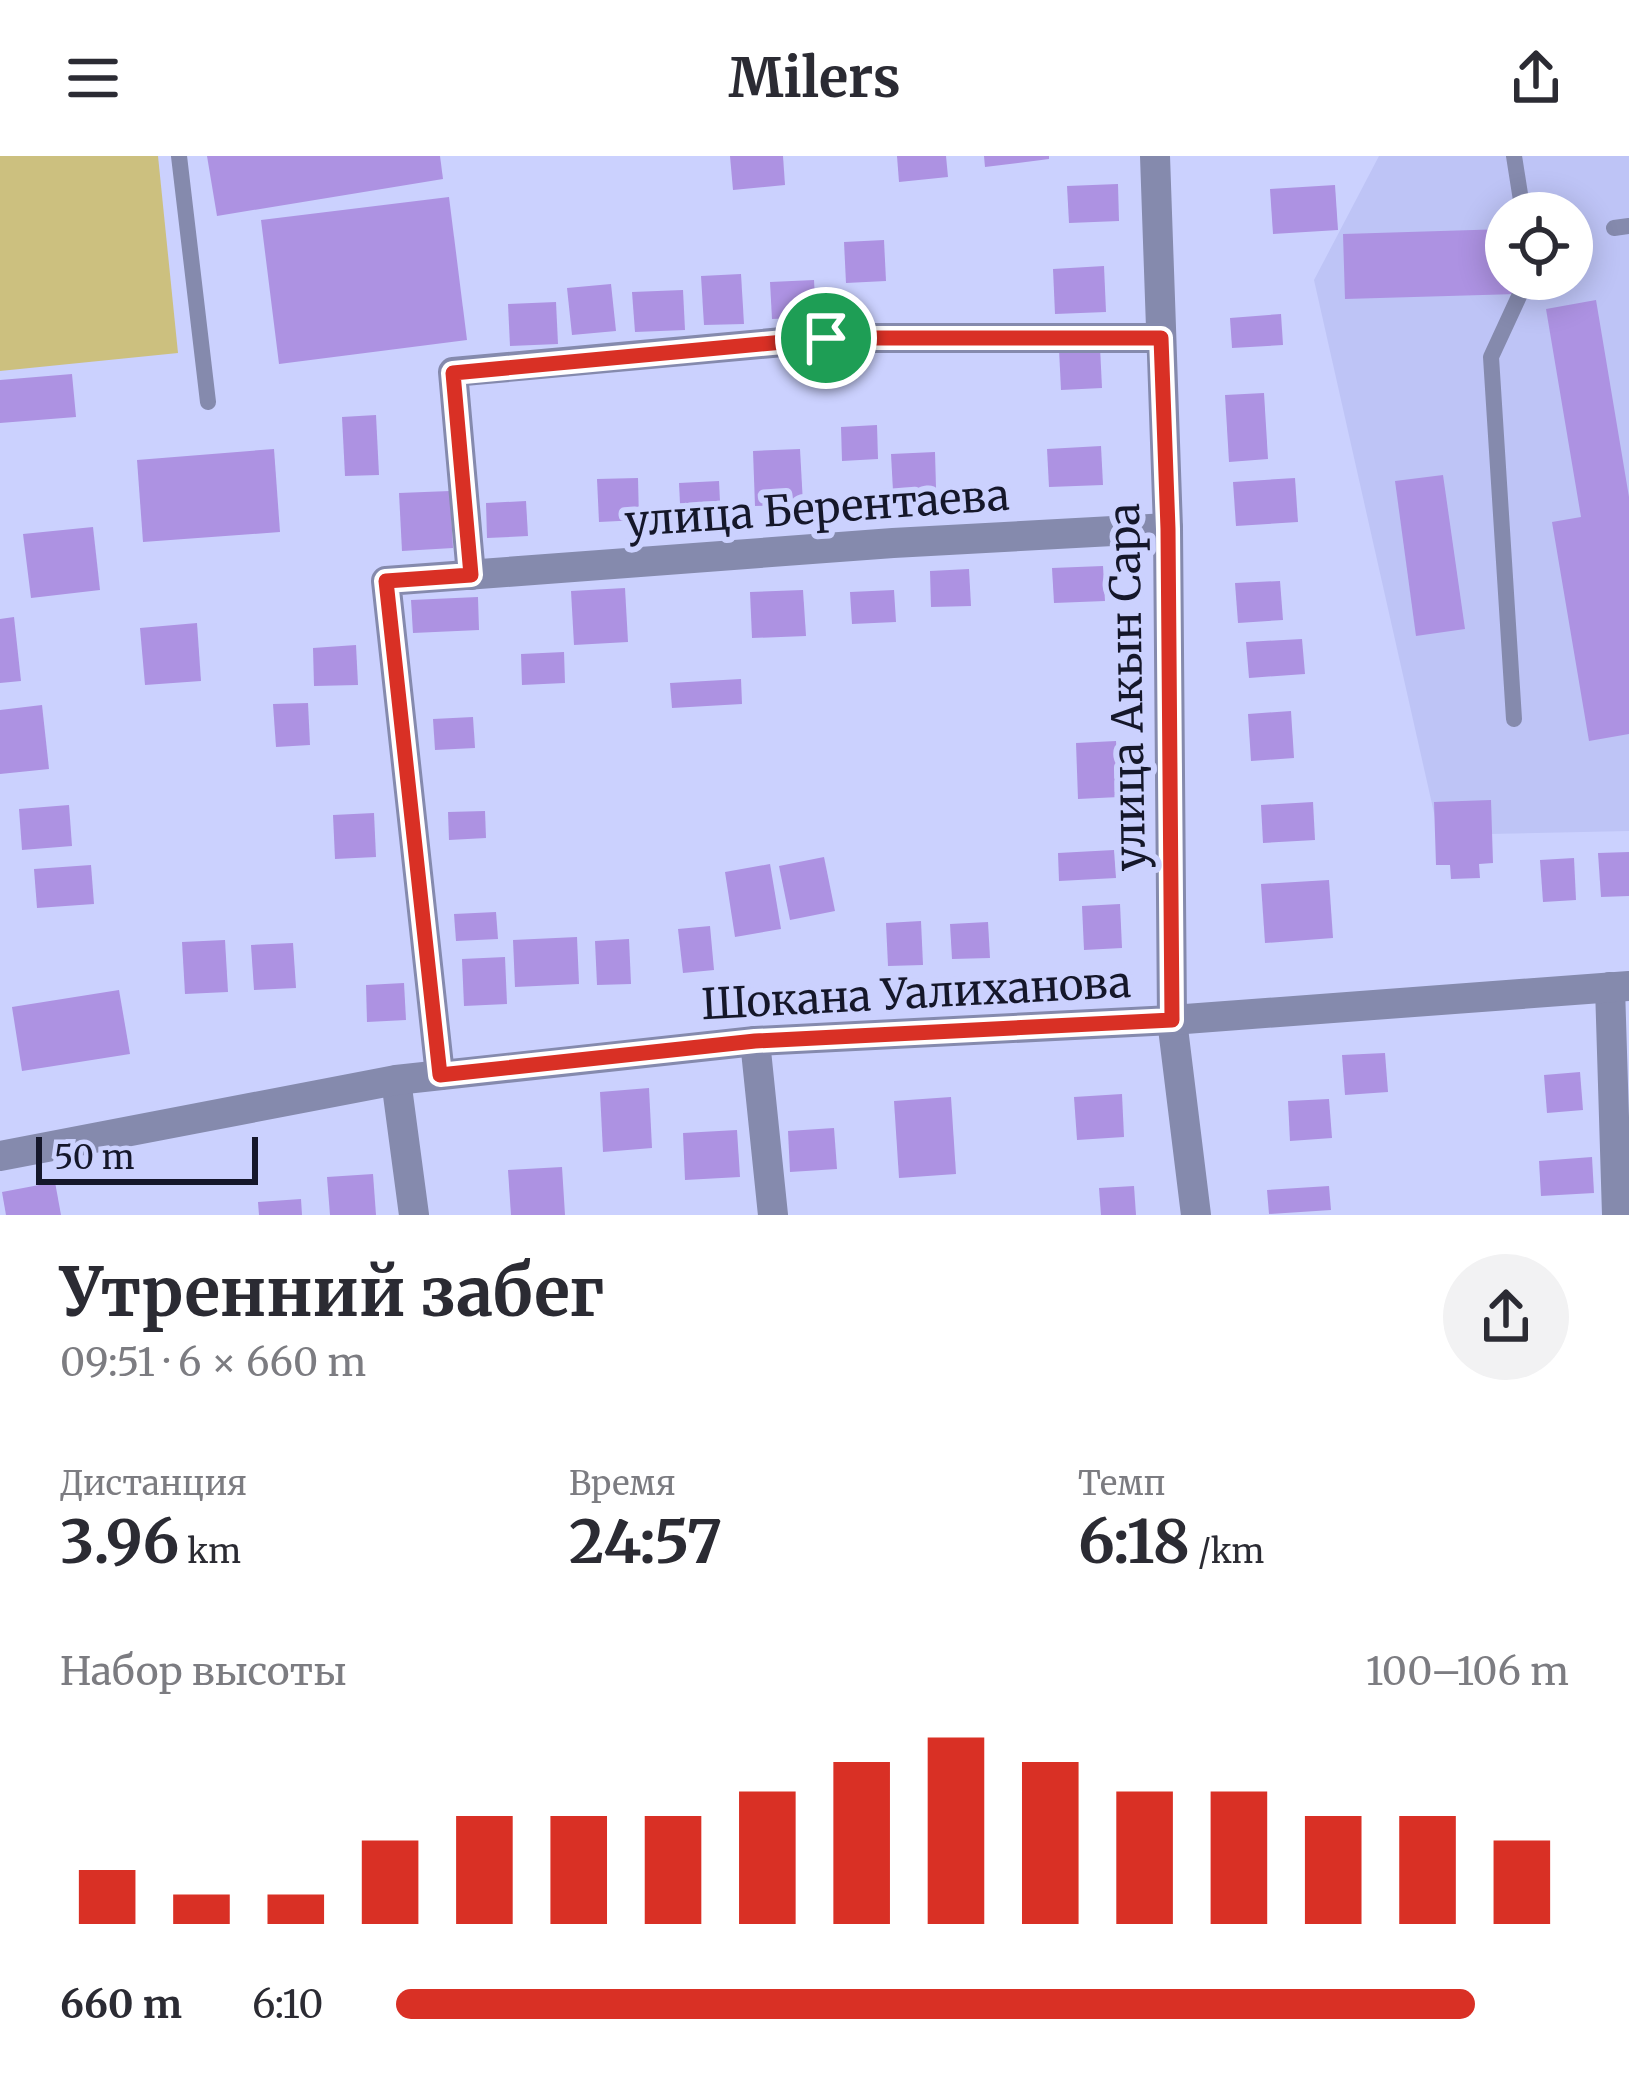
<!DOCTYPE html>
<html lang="ru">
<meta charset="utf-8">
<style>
body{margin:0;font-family:Merriweather,serif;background:#f2f2f3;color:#2b2b33;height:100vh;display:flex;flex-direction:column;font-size:45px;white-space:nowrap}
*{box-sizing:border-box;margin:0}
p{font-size:39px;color:#7c7c81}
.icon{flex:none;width:66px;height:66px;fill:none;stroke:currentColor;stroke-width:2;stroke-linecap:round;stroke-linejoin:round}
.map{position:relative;height:1059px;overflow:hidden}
.panel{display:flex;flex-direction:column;background:#fff;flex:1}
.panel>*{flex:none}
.buttons{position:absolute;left:1485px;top:36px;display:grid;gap:24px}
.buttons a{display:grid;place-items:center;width:108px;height:108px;border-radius:50%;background:#fff;box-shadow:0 6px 30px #0003;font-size:60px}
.scale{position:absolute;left:36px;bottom:30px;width:222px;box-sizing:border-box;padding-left:12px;border:6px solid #15172a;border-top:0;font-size:33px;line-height:42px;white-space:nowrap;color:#15172a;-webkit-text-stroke:9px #cbd1fe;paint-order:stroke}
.pin{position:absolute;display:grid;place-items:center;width:102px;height:102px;color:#fff;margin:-51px;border:6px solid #fff;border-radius:50%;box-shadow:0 3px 12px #0007}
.round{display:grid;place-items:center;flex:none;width:126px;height:126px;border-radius:63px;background:#f2f2f3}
.summary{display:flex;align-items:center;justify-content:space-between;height:204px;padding:0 60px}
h1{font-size:66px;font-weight:700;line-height:90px}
.figures{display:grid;grid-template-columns:repeat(3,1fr);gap:18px;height:204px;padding:12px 60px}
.figures div{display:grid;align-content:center}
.figures b{font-size:60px;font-weight:700}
.figures small{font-size:33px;font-weight:400}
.figures p{font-size:33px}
.chart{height:336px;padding:24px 60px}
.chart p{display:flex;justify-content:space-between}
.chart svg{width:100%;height:216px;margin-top:12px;stroke:#d93025;stroke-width:6}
ul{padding:0 60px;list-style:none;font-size:39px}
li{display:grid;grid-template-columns:192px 144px 1fr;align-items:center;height:90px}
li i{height:30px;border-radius:15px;background:#d93025}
header{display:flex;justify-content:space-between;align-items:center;height:156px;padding:0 60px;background:#fff;font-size:54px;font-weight:700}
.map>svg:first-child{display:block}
</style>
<header><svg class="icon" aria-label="menu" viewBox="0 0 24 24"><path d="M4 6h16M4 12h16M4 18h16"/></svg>Milers<svg class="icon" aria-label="share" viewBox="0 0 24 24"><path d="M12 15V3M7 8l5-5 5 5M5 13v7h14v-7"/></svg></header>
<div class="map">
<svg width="1629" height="1059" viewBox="0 0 1629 1059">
<rect width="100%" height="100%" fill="#cbd1fe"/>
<path fill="#bec4f6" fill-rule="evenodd" d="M1379 0H1629V675L1439 679 1314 124ZM1506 57H1572V123H1506Z"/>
<path fill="#ccc07f" d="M0 0H158L178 197 0 215Z"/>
<g fill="#ad92e2">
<path d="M207 0H440L443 23 217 60Z"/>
<path d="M730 0H783L785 29 733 34Z"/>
<path d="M897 0H946L948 21 899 26Z"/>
<path d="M984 0H1049V3L985 11Z"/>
<path d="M1118 28 1119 65 1069 67 1067 30Z"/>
<path d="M1335 29 1338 74 1273 78 1270 33Z"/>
<path d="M449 41 467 184 279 208 261 64Z"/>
<path d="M1506 73V123H1517V138L1345 143 1343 78Z"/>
<path d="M884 84 886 125 846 127 844 86Z"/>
<path d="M1104 110 1106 156 1055 158 1053 113Z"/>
<path d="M741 118 744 168 704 169 701 120Z"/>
<path d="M814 124 816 161 772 163 770 126Z"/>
<path d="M611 128 616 175 572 179 567 132Z"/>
<path d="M683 134 685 174 635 176 632 136Z"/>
<path d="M1596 144 1629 341V578L1589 585 1552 366 1581 361 1546 153Z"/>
<path d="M556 146 558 188 510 190 508 148Z"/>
<path d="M1281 158 1283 189 1232 192 1230 162Z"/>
<path d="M1100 191 1102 232 1061 234 1059 193Z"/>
<path d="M72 218 76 261 0 267V224Z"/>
<path d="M1264 237 1268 303 1229 306 1225 239Z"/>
<path d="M376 259 379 319 345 320 342 261Z"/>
<path d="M877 269 878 303 842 305 841 271Z"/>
<path d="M1101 290 1103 329 1049 331 1047 293Z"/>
<path d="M274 293 280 376 143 386 137 304Z"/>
<path d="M800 293 803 348 755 350 753 295Z"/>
<path d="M935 296 936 332 893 335 891 298Z"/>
<path d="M1443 319 1465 473 1416 480 1395 325Z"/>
<path d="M638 322 639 364 599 366 597 323Z"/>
<path d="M1295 322 1298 366 1236 370 1233 326Z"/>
<path d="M719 325 721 366 681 368 679 327Z"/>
<path d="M450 335 453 392 402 395 399 337Z"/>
<path d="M526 345 528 380 487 382 486 347Z"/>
<path d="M93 371 100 434 31 442 23 378Z"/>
<path d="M1103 410 1105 445 1054 447 1052 412Z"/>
<path d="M969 413 971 450 931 451 930 415Z"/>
<path d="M1280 425 1283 464 1238 467 1235 427Z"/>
<path d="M625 432 628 486 574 489 571 435Z"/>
<path d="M803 434 806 480 752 482 750 436Z"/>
<path d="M894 434 896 466 852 468 850 436Z"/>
<path d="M478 441 479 474 413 477 411 444Z"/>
<path d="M14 461 21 525 0 527V463Z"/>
<path d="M197 467 201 525 145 529 140 472Z"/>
<path d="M1302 483 1305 518 1249 522 1246 486Z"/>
<path d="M356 489 358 529 314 530 313 492Z"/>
<path d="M564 496 565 527 522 529 521 498Z"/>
<path d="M741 523 742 548 672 552 670 527Z"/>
<path d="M308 547 310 589 276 591 273 548Z"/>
<path d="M42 549 49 613 0 618V554Z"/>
<path d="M1291 555 1294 602 1251 605 1248 558Z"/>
<path d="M473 561 475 592 435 594 433 563Z"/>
<path d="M1116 585 1119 641 1078 643 1076 587Z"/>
<path d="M1491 644 1493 707 1479 708 1480 722 1451 723 1450 709H1436L1434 646Z"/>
<path d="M1313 646 1315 684 1263 687 1261 649Z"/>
<path d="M69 649 72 690 22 694 19 653Z"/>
<path d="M485 655 486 682 449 684 448 656Z"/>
<path d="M374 657 376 701 335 703 333 659Z"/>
<path d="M1114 694 1116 722 1059 725 1058 697Z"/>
<path d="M1629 696V740L1601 741 1598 697Z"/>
<path d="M824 701 835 755 790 764 779 710Z"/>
<path d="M1574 702 1576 744 1543 746 1540 704Z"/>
<path d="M770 708 781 773 735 781 725 716Z"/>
<path d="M91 709 94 748 37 752 34 713Z"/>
<path d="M1329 724 1333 782 1265 787 1261 728Z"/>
<path d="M1120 748 1122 792 1084 794 1082 750Z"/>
<path d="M496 756 498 783 456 785 454 758Z"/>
<path d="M921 765 923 809 888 810 886 767Z"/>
<path d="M988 766 990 802 952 803 950 768Z"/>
<path d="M710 770 714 814 683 817 678 773Z"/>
<path d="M577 781 579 828 515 831 513 784Z"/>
<path d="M629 783 631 828 597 829 595 785Z"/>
<path d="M225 784 228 836 185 838 182 786Z"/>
<path d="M293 787 296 832 254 834 251 789Z"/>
<path d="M505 801 507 848 464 850 462 803Z"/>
<path d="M404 827 406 864 367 866 366 829Z"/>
<path d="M119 834 130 898 22 915 12 851Z"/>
<path d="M1385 897 1388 936 1345 939 1342 899Z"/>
<path d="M1580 916 1583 954 1547 957 1544 919Z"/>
<path d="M649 932 652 992 603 996 600 936Z"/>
<path d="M1122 938 1124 981 1077 984 1074 941Z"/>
<path d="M951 941 956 1018 899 1022 894 945Z"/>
<path d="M1329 943 1332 982 1290 985 1288 945Z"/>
<path d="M834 972 837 1013 790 1016 788 975Z"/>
<path d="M737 974 740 1021 685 1024 683 977Z"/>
<path d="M1592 1001 1594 1037 1541 1040 1539 1005Z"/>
<path d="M562 1011 565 1059H511L508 1014Z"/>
<path d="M373 1018 376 1059H330L327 1021Z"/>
<path d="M55 1026 61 1059H6L2 1036Z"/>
<path d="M1134 1030 1136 1059H1101L1099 1032Z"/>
<path d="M1329 1030 1331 1054 1269 1058 1267 1034Z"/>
<path d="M301 1043 302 1059H259L258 1046Z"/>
</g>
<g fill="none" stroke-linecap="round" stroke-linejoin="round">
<g stroke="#858aad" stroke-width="16">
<path d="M179 0 208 246"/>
<path d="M1514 0 1523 57"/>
<path d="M1614 72 1629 70"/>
<path d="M1514 563 1491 201 1527 123"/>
</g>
<g stroke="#858aad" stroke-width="30">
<path d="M1155 0 1168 372 1172 864 1196 1059"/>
<path d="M471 419 453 216 827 182H1161"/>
<path d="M1610 831 1617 1059"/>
<path d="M755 885 773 1059"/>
<path d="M440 919 386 425 893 387 1168 372"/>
<path d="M396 924 414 1059"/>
</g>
<path stroke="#858aad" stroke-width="30" d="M0 1000 396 924 755 885 1172 864 1629 830"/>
</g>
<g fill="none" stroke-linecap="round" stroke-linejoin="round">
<defs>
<path id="route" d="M826 182H1161L1168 373 1172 864 755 885 440 919 386 425 471 419 453 217Z"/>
</defs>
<use href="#route" stroke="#fff" stroke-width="24"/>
<use href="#route" stroke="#d93025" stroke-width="15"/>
</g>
<g text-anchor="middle" stroke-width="12" stroke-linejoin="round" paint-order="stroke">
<g font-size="42" fill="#15172a" stroke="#cbd1fe">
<text transform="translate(817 352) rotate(-4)" y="15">улица Берентаева</text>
<text transform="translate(1127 531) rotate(-91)" y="15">улица Акын Сара</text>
<text transform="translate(916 837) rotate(-3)" y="15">Шокана Уалиханова</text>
</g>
</g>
</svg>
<div class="buttons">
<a><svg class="icon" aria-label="locate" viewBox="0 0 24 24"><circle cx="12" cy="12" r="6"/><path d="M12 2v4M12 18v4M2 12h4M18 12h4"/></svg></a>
</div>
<div class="scale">50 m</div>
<div class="pin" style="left:826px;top:182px;background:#1e9e55"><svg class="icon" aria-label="arrive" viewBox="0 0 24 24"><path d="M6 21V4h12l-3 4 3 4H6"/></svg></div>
</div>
<section class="panel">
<div class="summary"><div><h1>Утренний забег</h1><p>09:51 · 6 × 660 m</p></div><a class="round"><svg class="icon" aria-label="share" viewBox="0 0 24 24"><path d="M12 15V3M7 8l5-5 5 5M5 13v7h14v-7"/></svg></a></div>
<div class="figures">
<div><p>Дистанция</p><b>3.96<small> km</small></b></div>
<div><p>Время</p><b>24:57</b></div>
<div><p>Темп</p><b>6:18<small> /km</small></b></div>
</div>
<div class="chart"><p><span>Набор высоты</span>100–106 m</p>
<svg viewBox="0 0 160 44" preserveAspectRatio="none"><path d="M5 44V33M15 44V38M25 44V38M35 44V27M45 44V22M55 44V22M65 44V22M75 44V17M85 44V11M95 44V6M105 44V11M115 44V17M125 44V17M135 44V22M145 44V22M155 44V27"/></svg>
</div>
<ul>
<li><b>660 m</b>6:10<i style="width:92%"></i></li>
</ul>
</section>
